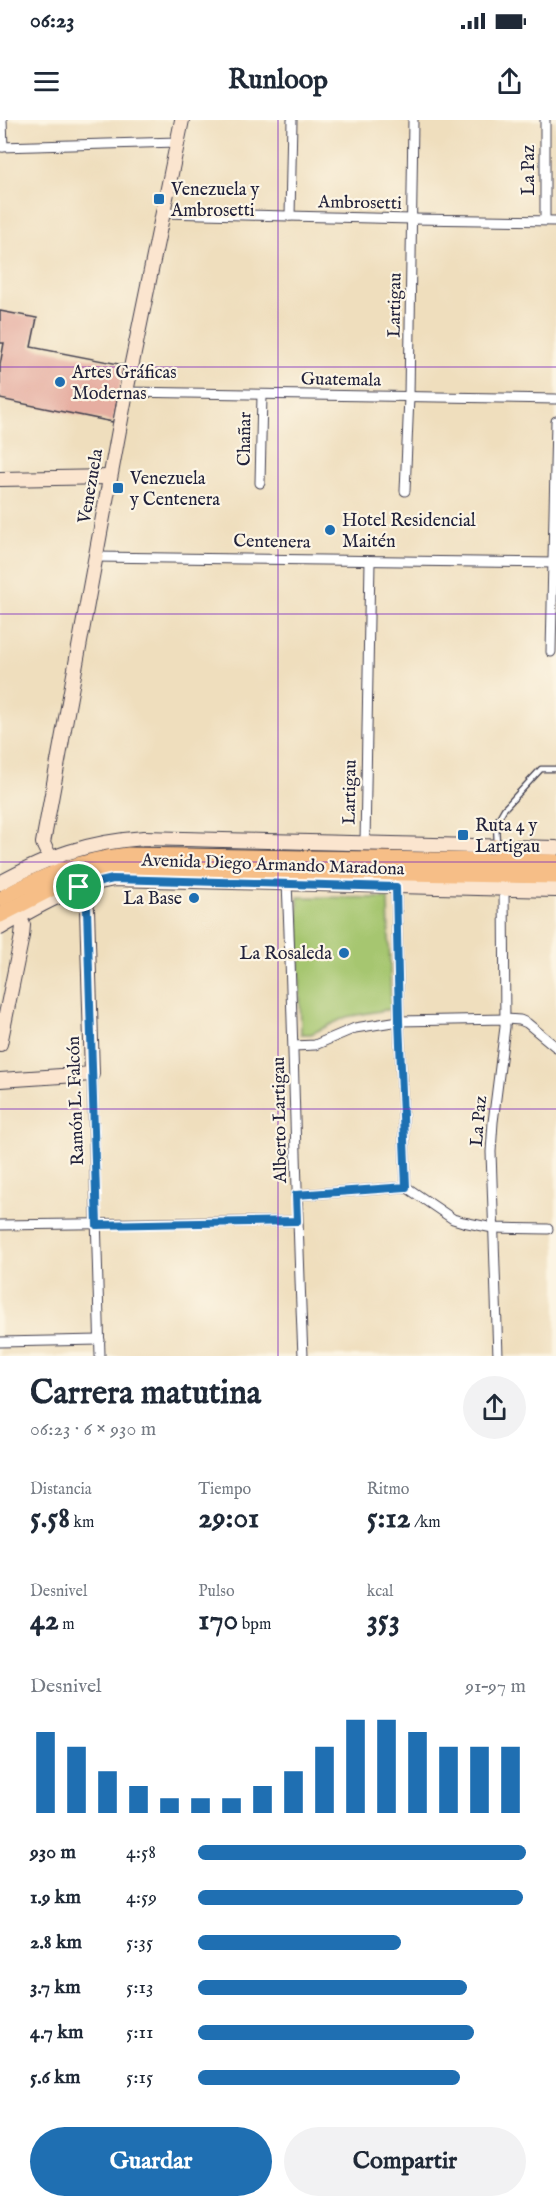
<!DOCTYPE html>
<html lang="es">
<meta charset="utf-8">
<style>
body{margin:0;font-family:"IM FELL English",serif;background:#f2f2f3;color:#1f2937;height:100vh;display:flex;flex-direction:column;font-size:22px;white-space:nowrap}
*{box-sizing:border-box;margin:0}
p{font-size:20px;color:#747a83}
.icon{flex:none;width:33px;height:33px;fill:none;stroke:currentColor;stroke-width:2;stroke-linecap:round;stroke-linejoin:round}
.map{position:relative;height:1236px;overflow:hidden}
.drawer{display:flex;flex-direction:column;background:#fff;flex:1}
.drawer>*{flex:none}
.pin{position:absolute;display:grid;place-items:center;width:51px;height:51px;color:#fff;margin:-26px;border:3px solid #fff;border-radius:50%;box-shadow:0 2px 6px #0007}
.round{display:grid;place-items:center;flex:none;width:63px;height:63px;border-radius:32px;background:#f2f2f3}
.overview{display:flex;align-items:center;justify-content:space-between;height:102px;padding:0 30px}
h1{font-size:33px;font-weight:800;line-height:45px}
.metrics{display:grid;grid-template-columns:repeat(3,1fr);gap:9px;height:102px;padding:6px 30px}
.metrics div{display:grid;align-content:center}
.metrics b{font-size:30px;font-weight:800}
.metrics small{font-size:16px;font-weight:400}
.metrics p{font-size:16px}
.chart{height:168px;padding:12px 30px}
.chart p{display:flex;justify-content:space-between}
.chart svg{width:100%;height:108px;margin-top:6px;stroke:#1f6fb2;stroke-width:6}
.cta{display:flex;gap:12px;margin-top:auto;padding:12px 30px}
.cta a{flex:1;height:69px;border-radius:36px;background:#1f6fb2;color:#fff;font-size:24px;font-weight:800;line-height:69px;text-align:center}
.cta a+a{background:#f2f2f3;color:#1f2937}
ul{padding:0 30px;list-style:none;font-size:20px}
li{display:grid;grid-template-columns:96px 72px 1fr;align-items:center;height:45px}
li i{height:15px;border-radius:8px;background:#1f6fb2}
.status{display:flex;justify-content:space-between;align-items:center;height:42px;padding:0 30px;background:#fff;direction:ltr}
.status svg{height:16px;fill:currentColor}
header{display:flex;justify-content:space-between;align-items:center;height:78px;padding:0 30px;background:#fff;font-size:27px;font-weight:800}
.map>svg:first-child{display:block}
</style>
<div class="status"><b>06:23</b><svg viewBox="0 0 49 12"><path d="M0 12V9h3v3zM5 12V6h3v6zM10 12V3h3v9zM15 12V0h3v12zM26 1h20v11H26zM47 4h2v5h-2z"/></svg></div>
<header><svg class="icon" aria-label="menu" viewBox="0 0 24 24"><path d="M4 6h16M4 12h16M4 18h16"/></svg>Runloop<svg class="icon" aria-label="share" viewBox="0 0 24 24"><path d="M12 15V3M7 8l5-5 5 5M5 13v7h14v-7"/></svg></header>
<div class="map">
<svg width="556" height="1236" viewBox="0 0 556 1236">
<rect width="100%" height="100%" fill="#fcf5e5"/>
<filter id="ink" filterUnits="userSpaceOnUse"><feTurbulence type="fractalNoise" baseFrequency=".0167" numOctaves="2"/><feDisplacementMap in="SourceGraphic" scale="12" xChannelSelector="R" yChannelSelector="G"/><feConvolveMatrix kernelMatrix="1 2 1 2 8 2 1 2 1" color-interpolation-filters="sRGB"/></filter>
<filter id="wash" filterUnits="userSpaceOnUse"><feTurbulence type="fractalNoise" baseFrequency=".008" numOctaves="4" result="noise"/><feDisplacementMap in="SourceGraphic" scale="24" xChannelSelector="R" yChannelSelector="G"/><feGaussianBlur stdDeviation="1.35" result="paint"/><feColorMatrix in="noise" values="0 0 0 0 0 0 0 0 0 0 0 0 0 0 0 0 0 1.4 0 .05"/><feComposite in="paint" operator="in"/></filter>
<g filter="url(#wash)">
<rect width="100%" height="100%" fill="#efdebd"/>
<path fill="#a6c66f" stroke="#647455" stroke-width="1.5" d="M298 777 388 778 391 889 346 897 311 914H301Z"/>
<g id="blocks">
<path fill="#e6aea1" d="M0 191 37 198 31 227 124 245 113 302 0 279V245L4 223H0Z"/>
</g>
</g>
<g filter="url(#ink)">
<use href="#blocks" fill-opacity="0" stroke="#413e4e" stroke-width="1.5"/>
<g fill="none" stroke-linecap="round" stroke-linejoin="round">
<defs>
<path id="lane" d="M497 724 496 703 504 689 541 649H556"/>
<g id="street">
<path d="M2 0 3 27"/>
<path d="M0 27 178 22"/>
<path d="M164 93 412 99 556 101"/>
<path d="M290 96 292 0"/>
<path d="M545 100V0"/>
<path d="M126 272 556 279"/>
<path d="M260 363 262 275"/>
<path d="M405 371 409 277 413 0"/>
<path d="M96 437 556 443"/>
<path d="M551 532 556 301"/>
<path d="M365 723 370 441"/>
<path d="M287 763C294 921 296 1078 303 1236"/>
<path d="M396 767 399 901 406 1067"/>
<path d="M294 926 315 925 355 908 399 901 506 899 520 900 527 903 556 927"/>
<path d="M92 954 100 1236"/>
<path d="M296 1075 406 1067 453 1099 463 1102 493 1108 548 1109"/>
<path d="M0 1105 297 1101"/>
<path d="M0 1222 100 1220"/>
<path d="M498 1236 491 1032 493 1002 505 907 504 769"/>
</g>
<g id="secondary">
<path d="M0 359 110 357"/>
<path d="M0 763C50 736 87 722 144 718L556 728"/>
<path d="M0 808C36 787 72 766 113 759L556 770"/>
<path d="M0 924 22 816 23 805 15 789"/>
<path d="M0 960 92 954 87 789C81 758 52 749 43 723L126 272 182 0"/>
</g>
<g id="primary">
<path d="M497 727 530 735"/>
<path d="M0 779C42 756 80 740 128 735L556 742"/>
<path d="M0 795 72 758 114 747 556 756"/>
</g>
</defs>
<use href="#lane" stroke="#413e4e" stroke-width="7"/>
<use href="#street" stroke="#413e4e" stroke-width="11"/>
<use href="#secondary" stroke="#413e4e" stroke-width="16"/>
<use href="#primary" stroke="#413e4e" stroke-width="17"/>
<use href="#lane" stroke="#fff" stroke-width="4.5"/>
<use href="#street" stroke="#fff" stroke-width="9"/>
<use href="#secondary" stroke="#fbe5cf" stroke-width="14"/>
<use href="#primary" stroke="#f6be87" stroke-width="15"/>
</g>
</g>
<g fill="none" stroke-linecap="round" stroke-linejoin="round" filter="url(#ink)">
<defs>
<path id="route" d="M113 759 396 767 399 901 406 1067 296 1075 297 1101 97 1105 87 789 84 777 79 767Z"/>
</defs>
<use href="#route" stroke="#fff" stroke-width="12"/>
<use href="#route" stroke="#1f6fb2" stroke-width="8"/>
</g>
<path fill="none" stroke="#7b2cbf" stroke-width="1.5" stroke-opacity="0.55" d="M278 0V1236M0 247H556M0 494H556M0 742H556M0 989H556"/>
<g fill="#1f6fb2" stroke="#fcf5e5" stroke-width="2">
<rect x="153" y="73" width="12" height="12" rx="3"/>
<circle cx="60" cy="262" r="6"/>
<rect x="112" y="362" width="12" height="12" rx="3"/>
<circle cx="330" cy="410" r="6"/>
<rect x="457" y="709" width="12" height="12" rx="3"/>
<circle cx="194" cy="778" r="6"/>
<circle cx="344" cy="833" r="6"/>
</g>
<g text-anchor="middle" stroke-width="4.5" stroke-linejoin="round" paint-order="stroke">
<g font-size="18" fill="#22223b" stroke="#fcf5e5">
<text transform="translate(528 50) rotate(-90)" y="6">La Paz</text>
<text transform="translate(360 82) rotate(1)" y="6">Ambrosetti</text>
<text transform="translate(394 185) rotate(-89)" y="6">Lartigau</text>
<text transform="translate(341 259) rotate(1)" y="6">Guatemala</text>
<text transform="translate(244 319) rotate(-89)" y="6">Chañar</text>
<text transform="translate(90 366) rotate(-80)" y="6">Venezuela</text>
<text transform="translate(272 421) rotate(1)" y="6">Centenera</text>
<text transform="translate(349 672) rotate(-89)" y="6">Lartigau</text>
<text transform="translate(273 744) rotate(2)" y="6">Avenida Diego Armando Maradona</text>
<text transform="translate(75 981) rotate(-92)" y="6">Ramón L. Falcón</text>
<text transform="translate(279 1000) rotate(-91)" y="6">Alberto Lartigau</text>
<text transform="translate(478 1001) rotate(-85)" y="6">La Paz</text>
</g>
<g font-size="18" fill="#22223b" stroke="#fcf5e5" text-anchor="start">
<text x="171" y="75">Venezuela y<tspan x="171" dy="21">Ambrosetti</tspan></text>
<text x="72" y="258">Artes Gráficas<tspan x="72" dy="21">Modernas</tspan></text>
<text x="130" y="364">Venezuela<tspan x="130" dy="21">y Centenera</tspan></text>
<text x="342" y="406">Hotel Residencial<tspan x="342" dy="21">Maitén</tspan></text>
<text x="475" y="711">Ruta 4 y<tspan x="475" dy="21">Lartigau</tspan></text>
<text x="182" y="784" text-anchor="end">La Base</text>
<text x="332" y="839" text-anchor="end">La Rosaleda</text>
</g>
</g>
</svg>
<div class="pin" style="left:79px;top:767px;background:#1e9e55"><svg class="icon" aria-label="arrive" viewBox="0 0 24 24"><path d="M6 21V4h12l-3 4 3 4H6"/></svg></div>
</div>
<section class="drawer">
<div class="overview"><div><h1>Carrera matutina</h1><p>06:23 · 6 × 930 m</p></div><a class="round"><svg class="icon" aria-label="share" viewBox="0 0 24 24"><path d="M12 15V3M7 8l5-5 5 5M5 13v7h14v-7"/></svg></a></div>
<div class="metrics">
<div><p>Distancia</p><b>5.58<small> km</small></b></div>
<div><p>Tiempo</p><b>29:01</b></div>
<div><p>Ritmo</p><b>5:12<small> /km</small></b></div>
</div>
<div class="metrics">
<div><p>Desnivel</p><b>42<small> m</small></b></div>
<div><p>Pulso</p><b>170<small> bpm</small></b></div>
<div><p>kcal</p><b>353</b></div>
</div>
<div class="chart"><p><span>Desnivel</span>91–97 m</p>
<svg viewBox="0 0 160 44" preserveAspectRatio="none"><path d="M5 44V11M15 44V17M25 44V27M35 44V33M45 44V38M55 44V38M65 44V38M75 44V33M85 44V27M95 44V17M105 44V6M115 44V6M125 44V11M135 44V17M145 44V17M155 44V17"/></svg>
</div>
<ul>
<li><b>930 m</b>4:58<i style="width:100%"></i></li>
<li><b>1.9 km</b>4:59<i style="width:99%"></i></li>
<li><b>2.8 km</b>5:35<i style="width:62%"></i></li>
<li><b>3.7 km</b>5:13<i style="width:82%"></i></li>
<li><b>4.7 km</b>5:11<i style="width:84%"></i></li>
<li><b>5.6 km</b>5:15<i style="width:80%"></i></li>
</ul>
<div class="cta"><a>Guardar</a><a>Compartir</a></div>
</section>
